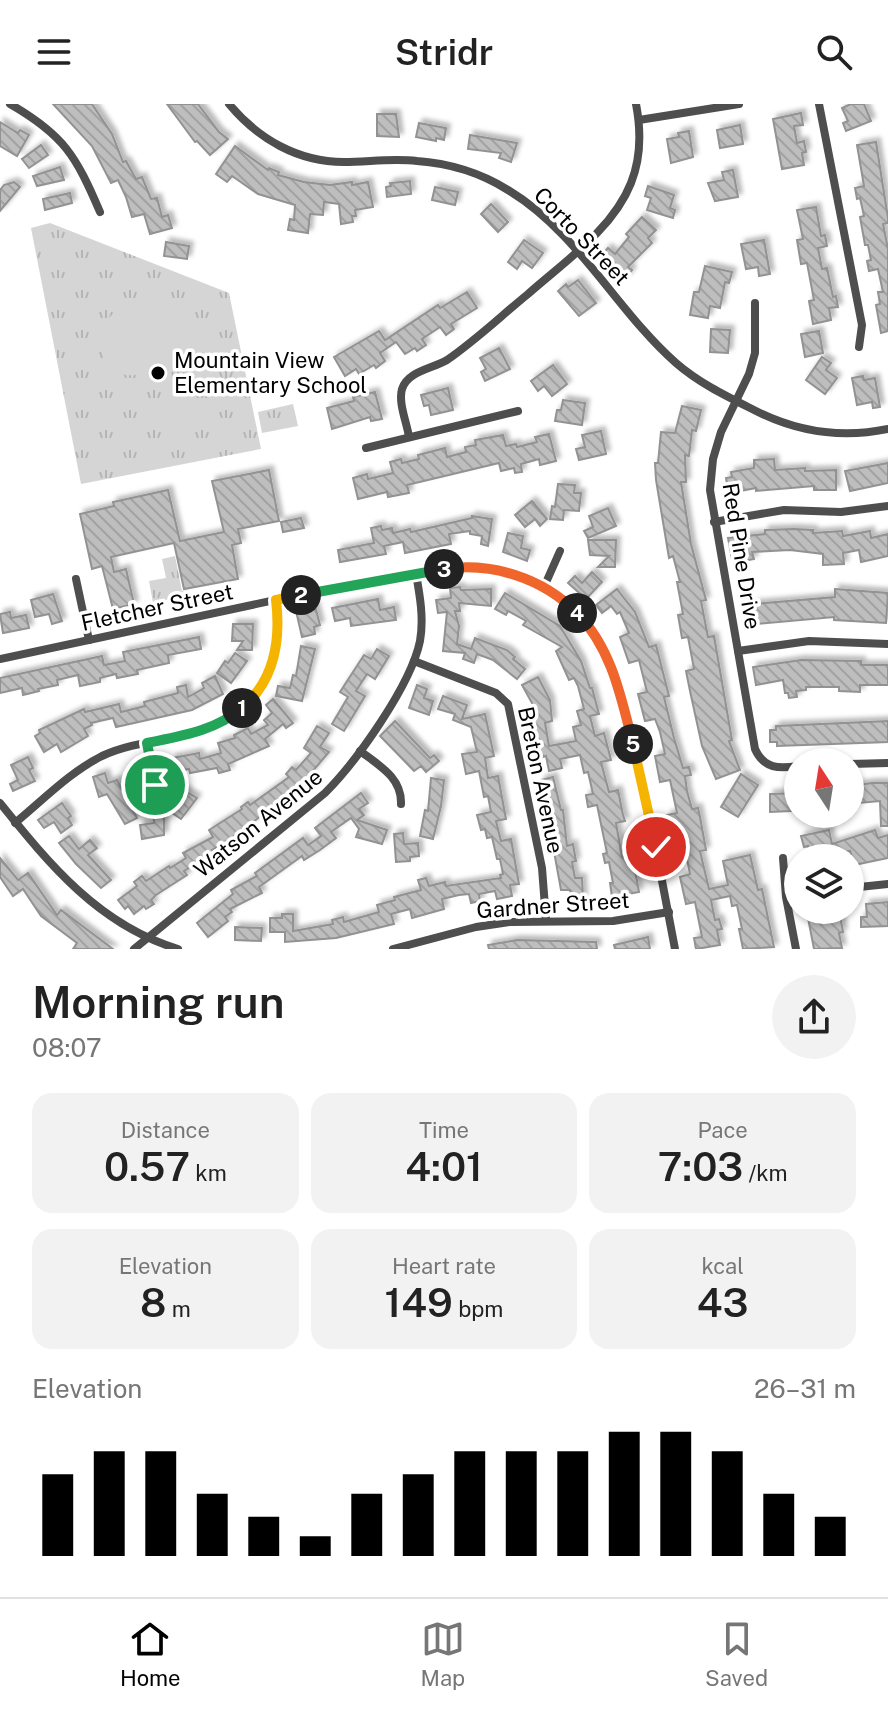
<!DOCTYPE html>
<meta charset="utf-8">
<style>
body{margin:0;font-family:"Public Sans",sans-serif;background:#f2f2f2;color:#222;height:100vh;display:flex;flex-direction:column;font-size:30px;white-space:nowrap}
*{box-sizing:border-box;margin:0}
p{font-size:26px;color:#767676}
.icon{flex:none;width:44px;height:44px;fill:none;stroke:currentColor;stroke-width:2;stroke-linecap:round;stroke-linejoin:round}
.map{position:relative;height:845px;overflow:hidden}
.panel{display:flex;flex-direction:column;background:#fff;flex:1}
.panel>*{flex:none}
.needle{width:52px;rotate:348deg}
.tools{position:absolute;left:784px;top:644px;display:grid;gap:16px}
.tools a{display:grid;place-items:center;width:80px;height:80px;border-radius:50%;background:#fff;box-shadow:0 2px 6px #0004;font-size:40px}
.pin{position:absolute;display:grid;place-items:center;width:68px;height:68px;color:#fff;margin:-34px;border:4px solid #fff;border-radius:50%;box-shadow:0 2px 8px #0007}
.km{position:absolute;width:40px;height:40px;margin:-20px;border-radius:50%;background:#222;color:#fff;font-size:22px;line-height:40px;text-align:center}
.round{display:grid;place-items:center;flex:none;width:84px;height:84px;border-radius:42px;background:#f2f2f2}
.headline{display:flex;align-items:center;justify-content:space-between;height:136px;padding:0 32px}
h1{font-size:44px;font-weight:600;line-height:60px}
.metrics{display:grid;grid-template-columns:repeat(3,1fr);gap:12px;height:136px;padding:8px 32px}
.metrics div{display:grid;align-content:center;border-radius:20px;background:#f2f2f2;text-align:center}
.metrics b{font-size:40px;font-weight:600}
.metrics small{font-size:22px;font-weight:400}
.metrics p{font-size:22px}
.chart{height:224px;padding:16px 32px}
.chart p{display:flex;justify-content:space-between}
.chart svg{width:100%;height:144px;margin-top:8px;stroke:#000;stroke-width:6}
header{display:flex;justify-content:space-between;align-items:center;height:104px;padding:0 32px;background:#fff;font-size:36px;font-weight:600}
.tab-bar{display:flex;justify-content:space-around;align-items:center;height:112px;border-top:2px solid #e0e0e0;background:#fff;font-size:22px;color:#767676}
.tab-bar a{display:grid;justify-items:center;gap:4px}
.tab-bar .on{color:#000}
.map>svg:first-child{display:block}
</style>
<header><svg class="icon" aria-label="menu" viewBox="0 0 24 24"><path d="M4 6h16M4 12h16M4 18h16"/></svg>Stridr<svg class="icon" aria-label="search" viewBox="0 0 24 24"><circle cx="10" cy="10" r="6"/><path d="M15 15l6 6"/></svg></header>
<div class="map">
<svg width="888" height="845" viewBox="0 0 888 845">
<defs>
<pattern id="grass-tufts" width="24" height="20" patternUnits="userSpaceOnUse" patternTransform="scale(2)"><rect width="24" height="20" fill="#d5d5d5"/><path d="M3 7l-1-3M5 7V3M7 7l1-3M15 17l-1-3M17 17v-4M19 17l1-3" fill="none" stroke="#b5b5b5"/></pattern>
<pattern id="building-back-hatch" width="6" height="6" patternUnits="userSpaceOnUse" patternTransform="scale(2)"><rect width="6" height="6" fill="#bebebe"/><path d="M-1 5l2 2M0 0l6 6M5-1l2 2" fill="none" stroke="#a2a2a2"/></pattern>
<filter id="shadow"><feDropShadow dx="4" dy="-4" stdDeviation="2" flood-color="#0004"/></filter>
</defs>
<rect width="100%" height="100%" fill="#fff"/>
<g fill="url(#grass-tufts)">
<path d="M50 119 229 189 261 345 81 380 31 124Z"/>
<path d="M293 300 298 322 262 329 258 308Z"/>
<path d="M175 452 182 487 188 486 189 491 153 499 149 477 166 474 162 455Z"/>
</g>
<g fill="#d5d5d5">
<path d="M172 199C199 204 220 240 193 259 185 264 136 273 126 271 96 265 92 223 116 208 131 200 155 201 172 199Z"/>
<path d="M194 294 197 312 172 316 169 298Z"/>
<path d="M166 298 169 316 144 320 141 302Z"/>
</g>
<g fill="url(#building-back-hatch)" stroke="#929292" stroke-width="2" filter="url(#shadow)">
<path d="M53 0H92L112 30 123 58 126 57 136 75 142 73 151 95 157 94 162 113 168 111 172 124 150 130 144 110 132 113 126 93 118 76 111 79 92 42Z"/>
<path d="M167 0H198L219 28 228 35 210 51 197 37 195 38Z"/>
<path d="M851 0H864L871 17 846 27 843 19 848 17 842 4Z"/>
<path d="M801 9 803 21 794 22 797 39 804 37 806 48 802 49 804 61 782 65 773 15Z"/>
<path d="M377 10H396L399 33 377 32Z"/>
<path d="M0 18 18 29 20 26 29 31 17 52 0 42Z"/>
<path d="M419 19 446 24 444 36 436 34V37L416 33Z"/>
<path d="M740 21 743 40 720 44 717 26Z"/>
<path d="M689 27 693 53 671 59 667 35 679 33 678 29Z"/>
<path d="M470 31 517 39 511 58 499 54 501 49 468 45Z"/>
<path d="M876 38 888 114V119L883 120 888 145V227L881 229 876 201 880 200 878 188H883L878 165 869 167 867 157 871 156 868 141H865L860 113 864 112 860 94 857 95 855 84 864 82 857 41Z"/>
<path d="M41 41 48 51 29 64 22 55Z"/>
<path d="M235 42 268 66 269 64 279 68 278 71 304 78 330 81 352 78V81L368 78 373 103 355 106 356 112H352L353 118 341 120 339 100 324 98 323 111 310 110 308 129 288 126 290 115 294 116 295 101 258 90 232 72 227 78 216 70Z"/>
<path d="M60 63 64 76 37 82 33 72Z"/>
<path d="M733 66 738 93 715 97 708 79 724 76 722 68Z"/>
<path d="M410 77 411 90 387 93 386 83 391 82 390 79Z"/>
<path d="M14 78 20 83 0 107V86L4 81Z"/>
<path d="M648 82 674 91 670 104 675 106 673 114 647 106 651 94 645 92Z"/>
<path d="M435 83 458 88 455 101 432 96Z"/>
<path d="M70 89 72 99 45 106 43 95Z"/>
<path d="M491 100 508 118 498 128 481 110Z"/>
<path d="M816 103 821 132 825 131 827 142 818 144 822 165 827 164 833 193 836 192 838 203 829 204 831 216 813 220 809 197 814 196 807 159 801 160 797 136 803 135 797 106Z"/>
<path d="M642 113 656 126 648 134 652 139 628 163 632 166 626 174 600 153 608 144 615 150 629 133 626 130Z"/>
<path d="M524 136 543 149 532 164 522 157 517 165 508 158Z"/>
<path d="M764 136 770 170 759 172 758 163 746 165 741 140Z"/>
<path d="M166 138 189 142 187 155 164 152Z"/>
<path d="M705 162 732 168 729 179 725 178 720 204 710 202 708 214 690 211 694 188H699Z"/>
<path d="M578 176 596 199 579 212 558 187 566 180 568 183Z"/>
<path d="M467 188 477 204 451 220 454 225 446 231 440 223 422 235 426 241 417 247 415 244 405 250 396 238 380 249 385 257 376 264 374 261 359 270 356 265 345 272 334 253 379 227 385 236 438 201 440 204Z"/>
<path d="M711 225 730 226 728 249 710 248Z"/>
<path d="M819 227 823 249 805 253 801 230Z"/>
<path d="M499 244 510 265 485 277 481 268 486 265 480 254Z"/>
<path d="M822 253 831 259 826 266 837 274 825 290 806 276Z"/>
<path d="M553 261 567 280 552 292 544 282 538 287 531 277Z"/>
<path d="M863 272 864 276 875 274 880 303 873 304 872 298 857 301 852 274Z"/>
<path d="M448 284 453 306 431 311 429 301 424 302 421 291Z"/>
<path d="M375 288 382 315 371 317 370 313 332 325 327 304 354 297 353 293Z"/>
<path d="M563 296 585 299 582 321 555 317 557 306H561Z"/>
<path d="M682 302 701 306 696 327 692 326 689 352 685 351 686 378H681L691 440 706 496 701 497 708 533 714 532 718 555 732 636 729 637 740 666 716 675 702 642 690 587 686 567 694 565 688 533 682 534 678 511 683 510 677 478H680L673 452 669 454 656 376 655 359H658L661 328 675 329Z"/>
<path d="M601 327 606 350 579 356 576 345 585 343 582 331Z"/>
<path d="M549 330 556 357 540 361 539 355 521 360 522 368 515 369 514 364 501 367 499 359 407 381 409 389 388 393 387 388 358 395 353 374 367 370 368 375 393 369 390 358 401 355 402 359 419 355 418 351 445 344 447 353 466 348 465 343 476 341 475 336 503 331 506 342 516 340 517 343 537 338 535 333Z"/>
<path d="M774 355 775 366 805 364V367L836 366V386H814V382L756 387V384L735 388V384L728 386 726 374 732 373 731 368 754 364V356Z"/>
<path d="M888 359V379L850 387 845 367Z"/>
<path d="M269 366 279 417 238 425 241 439 232 441 238 475 184 485 174 439 111 453 114 468 126 465 134 500 113 505 102 462 92 465 80 410 114 402 113 398 168 386 180 437 224 428 212 377Z"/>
<path d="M558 380 575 381 574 389H581L579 407 564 406 563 416 550 415 552 402 555 403Z"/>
<path d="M532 397 547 415 540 422 535 415 525 423 515 411Z"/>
<path d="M608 404 616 422 588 434 584 427 593 423 589 412Z"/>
<path d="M472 412 492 415 488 442 481 440 482 432 470 430V427L449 430 451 440 405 449 403 438 384 442 386 450 340 458 338 446 374 439 371 424 381 422 382 426 392 424 393 429 410 425 411 428 472 414Z"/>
<path d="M301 414 304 424 283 428 281 418Z"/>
<path d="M794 425 813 426V429L842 427 843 432 870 427 871 434 888 430V452L861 458 859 446 843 449 844 460 823 461V450L790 446 752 448 754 455 738 458 737 454 732 455 728 434 765 430V426Z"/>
<path d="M508 429 523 432 521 444 530 446 527 457 503 448Z"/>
<path d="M588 436H616L615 463H598L609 452 590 451Z"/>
<path d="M592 468 602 478 586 495 568 479 575 472 582 479Z"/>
<path d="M460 483 461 486 491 485V502L459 499 460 507H455L459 522 457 540 471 545 475 534 507 546 515 553 513 555 525 565 517 575 493 556 477 550 474 559 463 555 465 549 443 547 447 508 438 509 436 496 451 494 450 484Z"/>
<path d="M617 485 635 508 649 543 656 541 669 592 664 593 674 634 683 664 689 663 691 671 685 672 687 687 692 705 698 704 700 713 706 746 700 747 709 785 728 781 723 757 750 751 758 786 762 785 774 843 743 845 739 825H742L737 801 732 802 730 792 711 796 715 816 719 815 722 825 717 826 720 841 696 845 694 834 702 833 695 798 686 800 680 773 690 770 688 760 683 736 673 738 667 711 677 709 670 676 660 678 655 652 665 650 660 628 655 615 645 617 638 590 647 588 639 556 629 559 620 533 629 529 620 508 617 510 611 502 602 509 596 501Z"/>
<path d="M835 485 888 489 886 519 834 516V513L757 520 756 515 751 516 749 505 755 504 754 500 835 493Z"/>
<path d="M505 489 560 522 581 557 590 584H592L599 610 590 612 595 632 604 629 611 656 601 658 609 688 618 686 623 711 625 717 616 719 622 753 632 751 639 788 612 793 610 779H613L609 758 605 759 603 750 607 749 597 701 588 703 586 691 593 690 588 668 584 669 580 651 560 655 562 664 549 667 546 652 536 655 530 612 538 610 522 581 538 573 550 596 552 617 545 619 549 642 576 637 573 623 581 621 577 607 584 605 578 582 574 574 569 576 556 547 562 543 523 521 526 517 508 507 506 511 495 505Z"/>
<path d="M53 490 62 517 52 520 49 510 35 513 31 496Z"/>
<path d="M378 495 380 506 394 503 396 516 351 522 350 514 335 517 332 504Z"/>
<path d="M315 502 320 521 314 523 315 530 302 533 296 507Z"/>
<path d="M10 508 11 514 26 511 29 524 3 529 0 510Z"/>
<path d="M233 520H253L252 546H237L243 537H232Z"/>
<path d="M199 533 201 545 168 551 169 559 137 566 138 570 117 574 116 570 100 574V578L80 582 78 571 57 576 58 581 38 585 39 587 23 591 22 584 0 589V574L102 552 104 561 125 557 123 548Z"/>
<path d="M301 542 315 545 302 597 276 592 278 582 290 584 293 571 296 572Z"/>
<path d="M377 545 389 552 375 575 367 570 356 587 365 592 344 627 332 620 348 593 340 588 364 551 371 555Z"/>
<path d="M235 549 247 557 231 579 217 569 225 557 228 559Z"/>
<path d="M801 556 861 557V561H888V581H860V588L839 587V583H806V586L796 587 797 593 789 594 788 589H785L783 576 756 581 753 563Z"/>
<path d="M215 572 223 590 192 606 116 623 113 614 91 619 92 621 84 625 88 632 61 648 57 640 44 648 35 632 40 629 39 626 84 605 85 608 119 600 121 608 145 602 144 598 178 589 177 583 186 581 188 593 204 584 202 579Z"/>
<path d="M417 581 427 585 424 594 433 597 429 611 409 604Z"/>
<path d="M443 592 467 601 462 615 485 610 494 652 485 654 488 674 498 672 506 715 496 717 501 737 511 735 519 780 510 781 512 792 497 795 495 787 479 790 480 797 471 799 469 790 459 791 442 795 444 805 412 814 410 805 391 810 394 820 336 834 285 838V828H270V814H282V810H293V827L333 820 332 816 343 813 344 818 379 808 377 801 395 796 394 793 421 786 418 776 426 774 429 782 445 778 446 782 501 774 500 771 503 770 500 755H497L492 733 487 734 485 725 481 726 477 711 491 708 488 692 484 693 479 667 466 670 462 650 477 648 471 623 453 616 455 610 438 605Z"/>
<path d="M273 595 293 619 286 624 283 620 265 635 269 642 228 660 230 666 219 669 217 664 190 669 189 665 174 668 172 654 199 649 200 655 221 649 218 639 235 634 234 631 248 624 251 630 268 621 264 616 272 609 266 601Z"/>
<path d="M395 617 430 654 434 651 439 657 426 668 421 662 414 667 380 632Z"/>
<path d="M888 617V638L777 642V638H770V626H776V622Z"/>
<path d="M317 622 329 629 320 643 329 648 300 682 240 728 212 746 214 749 184 767 187 771 156 791 151 796 154 800 146 805 144 802 134 810 128 802 125 805 118 796 137 782 134 778 142 772 146 777 169 762 170 764 186 754 183 749 213 733 209 726 242 705 241 703 248 698 250 701 289 673 286 670 292 663 296 666 311 649 304 644Z"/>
<path d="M28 653 33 664 29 666 35 677 13 687 10 680 18 676 11 661Z"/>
<path d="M105 669 108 679 117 676 137 714 125 720 107 690 99 693 93 673Z"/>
<path d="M741 670 758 681 738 713 721 703Z"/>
<path d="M553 673 561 706H563L567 742 573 740 576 757 572 758 575 774H582L583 794 571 795 570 786H561L541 676Z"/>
<path d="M431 674 444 676 441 702 433 735 420 732 425 706 428 707Z"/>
<path d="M872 679H888V722H881L880 697 859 699 858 693 852 694 851 682Z"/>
<path d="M182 685 197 694 181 715 169 707Z"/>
<path d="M361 689 368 699 359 705 364 711 357 716 387 726 382 740 356 733 359 725 351 714 331 728 336 734 320 746 304 756 302 752 259 783 262 789 230 805 232 808 225 813 228 817 208 833 197 819 233 790 231 786 257 772 255 769 303 734 308 741 321 732 315 724Z"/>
<path d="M798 689V697L791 698V707L770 708V690Z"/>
<path d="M62 699 71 712 68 714 72 721 61 729 54 718 44 724 38 716Z"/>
<path d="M164 708V731L142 735 140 721 154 719 153 710Z"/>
<path d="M829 726 832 740 875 726 878 734 888 731V754L854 761 850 747 810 754 808 742 804 743 801 732Z"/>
<path d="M403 729 404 740 418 739 419 752 410 753V757L396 758 394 730Z"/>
<path d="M69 732 79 745 90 736 97 744 88 751 111 776 101 784 76 760 59 739Z"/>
<path d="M0 754 18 776 28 769 57 811 61 806 113 845H73L77 839 41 812 23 785 13 792 0 773Z"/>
<path d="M888 798V822L861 823V813H867L866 800Z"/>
<path d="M820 806H839L843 828 839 829 842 844 814 845 807 809Z"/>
<path d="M235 823 262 824 261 837 235 836Z"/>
<path d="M648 833 650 845H615L614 841Z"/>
<path d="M517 836 596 838 597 845H489L488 841Z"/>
</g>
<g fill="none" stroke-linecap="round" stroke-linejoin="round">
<g stroke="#4e4e4e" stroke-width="8">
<path d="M10 0C64 31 76 52 100 108"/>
<path d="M229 0C258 35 298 58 344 58 368 58 392 54 417 57 448 59 481 69 508 86 578 128 616 206 676 259 699 279 726 292 754 306 797 328 840 335 888 325"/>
<path d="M819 0 862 221 859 243"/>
<path d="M639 16 739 0"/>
<path d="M755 199V249L749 270 721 328 713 355 710 386 755 645C764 665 779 665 798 662"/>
<path d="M409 333C407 319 398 299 402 285 408 267 432 265 447 256 476 236 501 212 528 190 564 158 613 125 631 79 641 54 641 26 636 0"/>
<path d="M366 344 518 307"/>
<path d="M714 418 784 406 841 408 888 402"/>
<path d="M76 475 89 536"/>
<path d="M544 483 560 447"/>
<path d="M738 547 809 537 888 540"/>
<path d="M0 555 331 484 453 464H483L529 476 573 505 600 538 610 558 643 677 675 845"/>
<path d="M414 557 496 589 508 600 542 764 546 816"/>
<path d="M147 639 155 681"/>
<path d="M360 647C380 662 402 674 401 700"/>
<path d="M850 660 888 659"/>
<path d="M0 699C50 761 99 821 178 845"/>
<path d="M15 719C43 696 70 668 102 652 130 639 162 637 191 630 258 613 284 561 276 496"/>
<path d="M783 754 786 793 796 845"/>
<path d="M850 784 888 780"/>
<path d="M134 845 325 689C357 657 411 581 420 537 424 515 420 492 416 470"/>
<path d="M393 845 476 823 510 818 613 817 669 808"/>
</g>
</g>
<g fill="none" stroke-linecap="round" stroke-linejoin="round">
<defs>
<path id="split-1" d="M155 681 147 639C181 632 215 627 242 604"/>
<path id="split-2" d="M242 604C275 576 281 537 276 496L301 491"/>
<path id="split-3" d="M301 491 444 465"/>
<path id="split-4" d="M444 465C492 458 543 474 577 509"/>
<path id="split-5" d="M577 509C612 545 621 593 633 640"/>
<path id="split-6" d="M633 640 656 743"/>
</defs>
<use href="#split-1" stroke="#fff" stroke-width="16"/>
<use href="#split-2" stroke="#fff" stroke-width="16"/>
<use href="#split-3" stroke="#fff" stroke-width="16"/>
<use href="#split-4" stroke="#fff" stroke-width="16"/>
<use href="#split-5" stroke="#fff" stroke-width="16"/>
<use href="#split-6" stroke="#fff" stroke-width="16"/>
<use href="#split-1" stroke="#22a559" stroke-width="10"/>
<use href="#split-2" stroke="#f5b400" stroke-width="10"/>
<use href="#split-3" stroke="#22a559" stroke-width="10"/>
<use href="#split-4" stroke="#f0652b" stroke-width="10"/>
<use href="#split-5" stroke="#f0652b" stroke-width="10"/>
<use href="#split-6" stroke="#f5b400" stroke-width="10"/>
</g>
<circle fill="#000" stroke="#fff" stroke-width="3" cx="158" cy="269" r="8"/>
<g text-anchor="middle" stroke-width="7" stroke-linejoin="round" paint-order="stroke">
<g font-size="22" fill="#000" stroke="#fff">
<text transform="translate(582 132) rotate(46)" y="8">Corto Street</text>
<text transform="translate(742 452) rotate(81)" y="8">Red Pine Drive</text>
<text transform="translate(157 503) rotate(-12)" y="8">Fletcher Street</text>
<text transform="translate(541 676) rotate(78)" y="8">Breton Avenue</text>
<text transform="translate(258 719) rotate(-39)" y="8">Watson Avenue</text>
<text transform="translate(553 801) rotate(-4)" y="8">Gardner Street</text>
</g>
<g font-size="22" fill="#000" stroke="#fff" text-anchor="start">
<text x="174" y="264">Mountain View<tspan x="174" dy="25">Elementary School</tspan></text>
</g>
</g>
</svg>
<div class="tools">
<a><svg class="needle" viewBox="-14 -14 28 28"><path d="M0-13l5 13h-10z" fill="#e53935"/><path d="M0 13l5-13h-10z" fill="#767676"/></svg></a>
<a><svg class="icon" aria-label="layers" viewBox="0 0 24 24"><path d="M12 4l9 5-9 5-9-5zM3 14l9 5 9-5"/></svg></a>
</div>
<div class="pin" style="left:155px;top:681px;background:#1e9e55"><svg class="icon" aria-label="arrive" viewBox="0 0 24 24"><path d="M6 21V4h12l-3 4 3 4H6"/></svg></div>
<div class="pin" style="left:656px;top:743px;background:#d93025"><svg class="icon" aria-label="check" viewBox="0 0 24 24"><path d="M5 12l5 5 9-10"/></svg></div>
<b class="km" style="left:242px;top:604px">1</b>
<b class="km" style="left:301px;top:491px">2</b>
<b class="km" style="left:444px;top:465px">3</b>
<b class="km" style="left:577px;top:509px">4</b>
<b class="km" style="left:633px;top:640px">5</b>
</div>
<section class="panel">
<div class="headline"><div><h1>Morning run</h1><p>08:07</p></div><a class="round"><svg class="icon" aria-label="share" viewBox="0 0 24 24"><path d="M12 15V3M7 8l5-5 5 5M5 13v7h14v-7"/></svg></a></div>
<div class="metrics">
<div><p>Distance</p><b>0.57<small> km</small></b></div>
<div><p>Time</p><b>4:01</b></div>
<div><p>Pace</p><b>7:03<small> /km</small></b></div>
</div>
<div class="metrics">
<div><p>Elevation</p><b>8<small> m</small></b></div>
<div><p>Heart rate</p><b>149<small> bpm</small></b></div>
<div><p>kcal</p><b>43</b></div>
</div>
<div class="chart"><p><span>Elevation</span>26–31 m</p>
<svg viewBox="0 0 160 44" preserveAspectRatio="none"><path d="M5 44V19M15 44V12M25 44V12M35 44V25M45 44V32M55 44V38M65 44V25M75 44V19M85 44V12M95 44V12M105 44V12M115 44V6M125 44V6M135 44V12M145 44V25M155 44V32"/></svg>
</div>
</section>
<nav class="tab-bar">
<a class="on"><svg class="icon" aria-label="home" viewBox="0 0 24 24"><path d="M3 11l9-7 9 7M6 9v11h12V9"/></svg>Home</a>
<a><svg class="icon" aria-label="map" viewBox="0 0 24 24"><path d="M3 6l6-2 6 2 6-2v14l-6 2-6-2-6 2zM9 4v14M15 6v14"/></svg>Map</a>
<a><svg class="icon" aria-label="saved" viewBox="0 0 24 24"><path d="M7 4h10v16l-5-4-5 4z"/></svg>Saved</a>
</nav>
